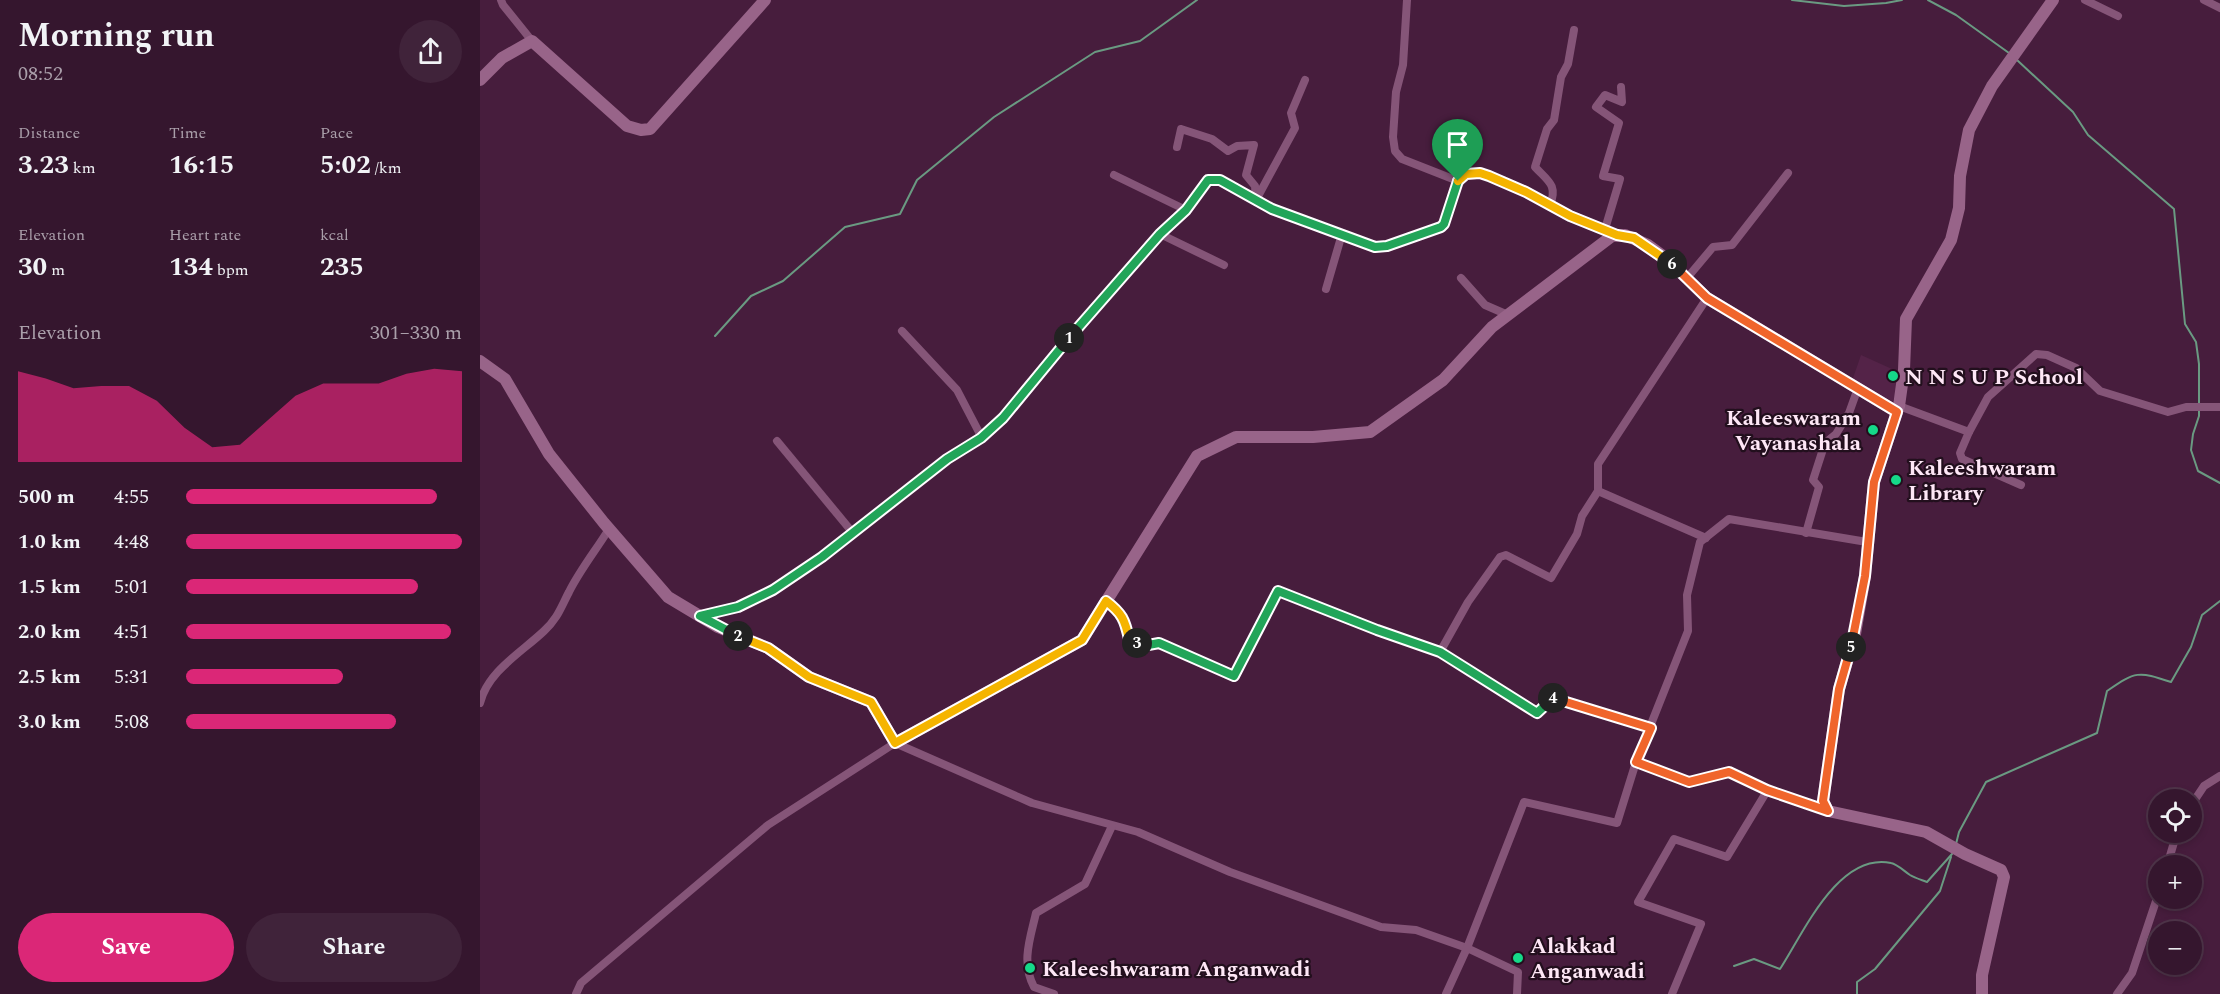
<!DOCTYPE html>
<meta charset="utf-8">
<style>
body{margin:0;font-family:Spectral,serif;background:#40233a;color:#f1f3f6;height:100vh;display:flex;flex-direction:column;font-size:22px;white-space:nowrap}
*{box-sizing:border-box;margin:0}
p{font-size:20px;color:#aa9faa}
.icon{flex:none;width:33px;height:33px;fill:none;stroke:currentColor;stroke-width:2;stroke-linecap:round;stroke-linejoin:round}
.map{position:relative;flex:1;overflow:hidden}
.drawer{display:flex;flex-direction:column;background:#35162e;width:480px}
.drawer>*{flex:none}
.controls{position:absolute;left:1668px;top:789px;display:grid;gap:12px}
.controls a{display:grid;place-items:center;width:54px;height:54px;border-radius:50%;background:#35162e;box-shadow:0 3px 9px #0003,0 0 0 2px #4f354a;font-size:30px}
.pin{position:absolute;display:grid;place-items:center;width:51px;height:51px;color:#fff;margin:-62px -26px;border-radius:50% 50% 50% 0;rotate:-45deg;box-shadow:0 0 6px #0007}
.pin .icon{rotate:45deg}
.km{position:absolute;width:30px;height:30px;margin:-15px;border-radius:50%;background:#222;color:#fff;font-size:16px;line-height:30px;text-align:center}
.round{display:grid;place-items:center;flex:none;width:63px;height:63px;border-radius:32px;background:#40233a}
.overview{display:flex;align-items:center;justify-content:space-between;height:102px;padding:0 18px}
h1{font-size:33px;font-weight:700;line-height:45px}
.metrics{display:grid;grid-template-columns:repeat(3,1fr);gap:9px;height:102px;padding:6px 18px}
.metrics div{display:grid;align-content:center}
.metrics b{font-size:26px;font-weight:700}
.metrics small{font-size:16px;font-weight:400}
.metrics p{font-size:16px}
.chart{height:168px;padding:12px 18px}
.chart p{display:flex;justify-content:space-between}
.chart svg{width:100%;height:108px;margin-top:6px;fill:#db2777;opacity:.7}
.cta{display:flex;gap:12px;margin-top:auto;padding:12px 18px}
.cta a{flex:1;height:69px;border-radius:36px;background:#db2777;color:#fff;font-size:24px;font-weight:700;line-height:69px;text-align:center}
.cta a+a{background:#40233a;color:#f1f3f6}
ul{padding:0 18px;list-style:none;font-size:20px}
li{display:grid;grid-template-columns:96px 72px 1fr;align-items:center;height:45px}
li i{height:15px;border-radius:8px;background:#db2777}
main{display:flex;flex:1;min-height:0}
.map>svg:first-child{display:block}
</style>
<main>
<section class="drawer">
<div class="overview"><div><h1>Morning run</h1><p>08:52</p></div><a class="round"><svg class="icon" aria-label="share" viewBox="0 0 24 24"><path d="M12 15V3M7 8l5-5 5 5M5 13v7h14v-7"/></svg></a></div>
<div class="metrics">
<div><p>Distance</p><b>3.23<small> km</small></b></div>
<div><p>Time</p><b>16:15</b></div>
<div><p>Pace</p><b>5:02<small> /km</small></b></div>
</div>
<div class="metrics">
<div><p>Elevation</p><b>30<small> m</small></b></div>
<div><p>Heart rate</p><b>134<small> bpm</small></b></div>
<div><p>kcal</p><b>235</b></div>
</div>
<div class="chart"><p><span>Elevation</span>301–330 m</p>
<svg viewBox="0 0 160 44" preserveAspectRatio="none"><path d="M0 44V7L10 10L20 14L30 13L40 13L50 19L60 30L70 38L80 37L90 27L100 17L110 12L120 12L130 12L140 8L150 6L160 7V44z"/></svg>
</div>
<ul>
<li><b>500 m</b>4:55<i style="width:91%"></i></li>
<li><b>1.0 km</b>4:48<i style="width:100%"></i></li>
<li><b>1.5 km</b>5:01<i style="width:84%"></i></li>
<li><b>2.0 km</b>4:51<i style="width:96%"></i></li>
<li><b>2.5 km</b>5:31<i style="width:57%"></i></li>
<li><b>3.0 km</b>5:08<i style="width:76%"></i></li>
</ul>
<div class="cta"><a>Save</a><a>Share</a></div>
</section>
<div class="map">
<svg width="1740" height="994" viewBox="0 0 1740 994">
<rect width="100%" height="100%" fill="#471d3d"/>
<path fill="#542348" d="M1381 355 1423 374 1413 401 1371 384Z"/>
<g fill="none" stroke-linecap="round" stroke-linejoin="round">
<g stroke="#6a9a82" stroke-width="2">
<path d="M1312 0 1364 6 1406 3 1422 0"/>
<path d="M1448 0 1476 15 1529 53"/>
<path d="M1537 60 1593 112 1608 135 1694 209 1705 324 1716 342 1719 364V416L1713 434 1711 450 1718 471 1740 483"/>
<path d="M235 336 271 296 303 281 365 227 420 214 437 180 514 117 615 52 660 41 717 0"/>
<path d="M1476 844 1479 832 1506 782 1617 733 1627 691C1656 671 1658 671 1691 682L1711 647 1722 615 1740 601"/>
<path d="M1254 966 1274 959 1300 969C1323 934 1358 852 1411 863 1417 864 1424 871 1430 875 1435 878 1442 880 1447 882L1472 854"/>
<path d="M1377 994V982L1395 969 1460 891 1471 857"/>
</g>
<g stroke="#855578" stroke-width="8">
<path d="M21 0 23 5 52 41"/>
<path d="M927 0 923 65 916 92 913 137 915 151 922 159 978 181"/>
<path d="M1605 0 1638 16"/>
<path d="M1724 0 1740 8"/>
<path d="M697 147 701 129 732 139 748 151 757 146 774 145 766 175 775 186 776 200"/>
<path d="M634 175 706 210"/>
<path d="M776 200 815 128 811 113 825 80"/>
<path d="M1070 205C1078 185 1068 181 1055 167L1067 129 1074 120 1081 77 1088 64 1094 30"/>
<path d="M1125 229 1140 179 1123 176 1139 123 1116 107 1125 95 1142 102 1141 87"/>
<path d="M680 234 744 265"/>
<path d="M981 278 1005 305 1028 315"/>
<path d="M1207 278 1233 247 1252 245 1308 173"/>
<path d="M846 289 862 234"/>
<path d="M422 331 477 390 502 438"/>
<path d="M1419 406 1489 432 1480 453 1482 459 1541 485"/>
<path d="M1489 432 1508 397 1556 354 1567 355 1596 368 1620 391 1688 412 1706 407H1740"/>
<path d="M297 441 373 533"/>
<path d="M1118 491 1226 538"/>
<path d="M1326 533 1339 487 1333 480 1345 443 1356 434 1369 413 1378 388"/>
<path d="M626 601C642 613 644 620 649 639L663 646 679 643 754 676 798 591 897 630 960 652 988 602 1020 557 1026 555 1071 578 1097 534 1102 516 1118 491V464L1227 298"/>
<path d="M220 616 258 607 293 590 342 557 467 459 502 438 523 419 596 329 656 261 706 210 727 180H740L792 209 895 247 907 246 961 227 964 224C968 213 975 179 985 174 1007 165 1068 205 1090 215 1105 222 1121 228 1137 234"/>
<path d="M960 652 1057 713 1073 698 1171 728"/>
<path d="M0 703C8 671 42 652 64 631 78 618 81 607 89 592 100 570 116 550 129 529"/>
<path d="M1712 804 1724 786 1740 776"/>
<path d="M1348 811 1287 791 1249 772 1209 782 1156 762 1208 631 1207 595 1220 542 1249 519 1387 542"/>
<path d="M1687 866 1697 832"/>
<path d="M96 994 101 983 288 825 415 743 552 803 658 832 750 872 901 927 936 930 987 948 1038 972 1037 994"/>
<path d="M574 994 554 987C541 962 550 939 556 913L605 884 632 826"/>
<path d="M966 994 987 948 1044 802 1137 823 1156 762"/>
<path d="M1192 994 1221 924 1158 902 1194 839 1247 857 1287 791"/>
<path d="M1637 994 1652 973 1678 895"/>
</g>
<g stroke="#986489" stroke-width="12">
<path d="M0 80 22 58 52 41 147 126 161 130 170 129 285 0"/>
<path d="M0 361 25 379 69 454 124 523 188 597 238 627 288 648 329 677 391 702 415 743 602 640 717 456 756 437H833L890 432 963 380 1012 327 1132 236 1145 235 1168 245 1187 259 1227 298 1417 412"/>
<path d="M1502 994V975L1524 877 1521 870 1485 854 1446 832 1348 811 1343 801 1359 689 1375 634 1385 576 1394 482 1419 406 1424 370 1426 319 1471 240 1479 208 1480 176 1489 130 1512 86 1573 0"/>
</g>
</g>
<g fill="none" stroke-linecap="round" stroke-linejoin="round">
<defs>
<path id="split-1" d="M589 338 680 234 706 210 728 180H740L792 209 895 247 907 246 961 227 964 224 978 181"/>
<path id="split-2" d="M258 636 220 616 258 607 293 590 342 557 467 459 501 438 523 418 589 338"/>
<path id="split-3" d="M258 636 288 648 329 677 391 702 415 743 602 640 626 601C642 613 645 620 649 639L657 643"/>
<path id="split-4" d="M657 643 663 646 679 643 754 676 798 591 897 630 960 652 1057 713 1073 698"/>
<path id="split-5" d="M1073 698 1171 728 1156 762 1209 782 1249 772 1287 790 1348 811 1343 801 1359 689 1371 647"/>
<path id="split-6" d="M1192 264 1227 298 1417 412 1394 482 1385 576 1371 647"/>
<path id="split-7" d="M978 181 986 174 1000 173 1009 176 1046 192 1090 216 1137 235 1154 238 1192 264"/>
</defs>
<use href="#split-1" stroke="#fff" stroke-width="12"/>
<use href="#split-2" stroke="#fff" stroke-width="12"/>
<use href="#split-3" stroke="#fff" stroke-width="12"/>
<use href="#split-4" stroke="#fff" stroke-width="12"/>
<use href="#split-5" stroke="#fff" stroke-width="12"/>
<use href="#split-6" stroke="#fff" stroke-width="12"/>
<use href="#split-7" stroke="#fff" stroke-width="12"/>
<use href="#split-1" stroke="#22a559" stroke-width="8"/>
<use href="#split-2" stroke="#22a559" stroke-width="8"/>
<use href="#split-3" stroke="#f5b400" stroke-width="8"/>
<use href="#split-4" stroke="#22a559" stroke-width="8"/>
<use href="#split-5" stroke="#f0652b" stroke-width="8"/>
<use href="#split-6" stroke="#f0652b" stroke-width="8"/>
<use href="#split-7" stroke="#f5b400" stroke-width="8"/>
</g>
<g fill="#15d989" stroke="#220f1d" stroke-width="2">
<circle cx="1413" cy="376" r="6"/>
<circle cx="1393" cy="430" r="6"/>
<circle cx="1416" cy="480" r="6"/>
<circle cx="1038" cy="958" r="6"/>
<circle cx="550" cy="968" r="6"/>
</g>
<g text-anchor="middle" stroke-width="4.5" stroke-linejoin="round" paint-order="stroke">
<g font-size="22" font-weight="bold" fill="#fee7f6" stroke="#220f1d" text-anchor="start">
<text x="1425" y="384">N N S U P School</text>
<text x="1381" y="425" text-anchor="end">Kaleeswaram<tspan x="1381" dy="25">Vayanashala</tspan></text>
<text x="1428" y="475">Kaleeshwaram<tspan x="1428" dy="25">Library</tspan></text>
<text x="1050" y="953">Alakkad<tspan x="1050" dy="25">Anganwadi</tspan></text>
<text x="562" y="976">Kaleeshwaram Anganwadi</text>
</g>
</g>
</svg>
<div class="controls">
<a><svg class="icon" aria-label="locate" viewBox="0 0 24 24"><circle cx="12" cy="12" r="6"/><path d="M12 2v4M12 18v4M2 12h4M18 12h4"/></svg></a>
<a>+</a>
<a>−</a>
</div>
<div class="pin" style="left:978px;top:181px;background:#1e9e55"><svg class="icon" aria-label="arrive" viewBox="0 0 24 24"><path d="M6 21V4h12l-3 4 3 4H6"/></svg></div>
<b class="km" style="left:589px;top:338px">1</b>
<b class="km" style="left:258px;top:636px">2</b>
<b class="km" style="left:657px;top:643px">3</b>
<b class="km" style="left:1073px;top:698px">4</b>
<b class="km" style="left:1371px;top:647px">5</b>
<b class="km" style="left:1192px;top:264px">6</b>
</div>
</main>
